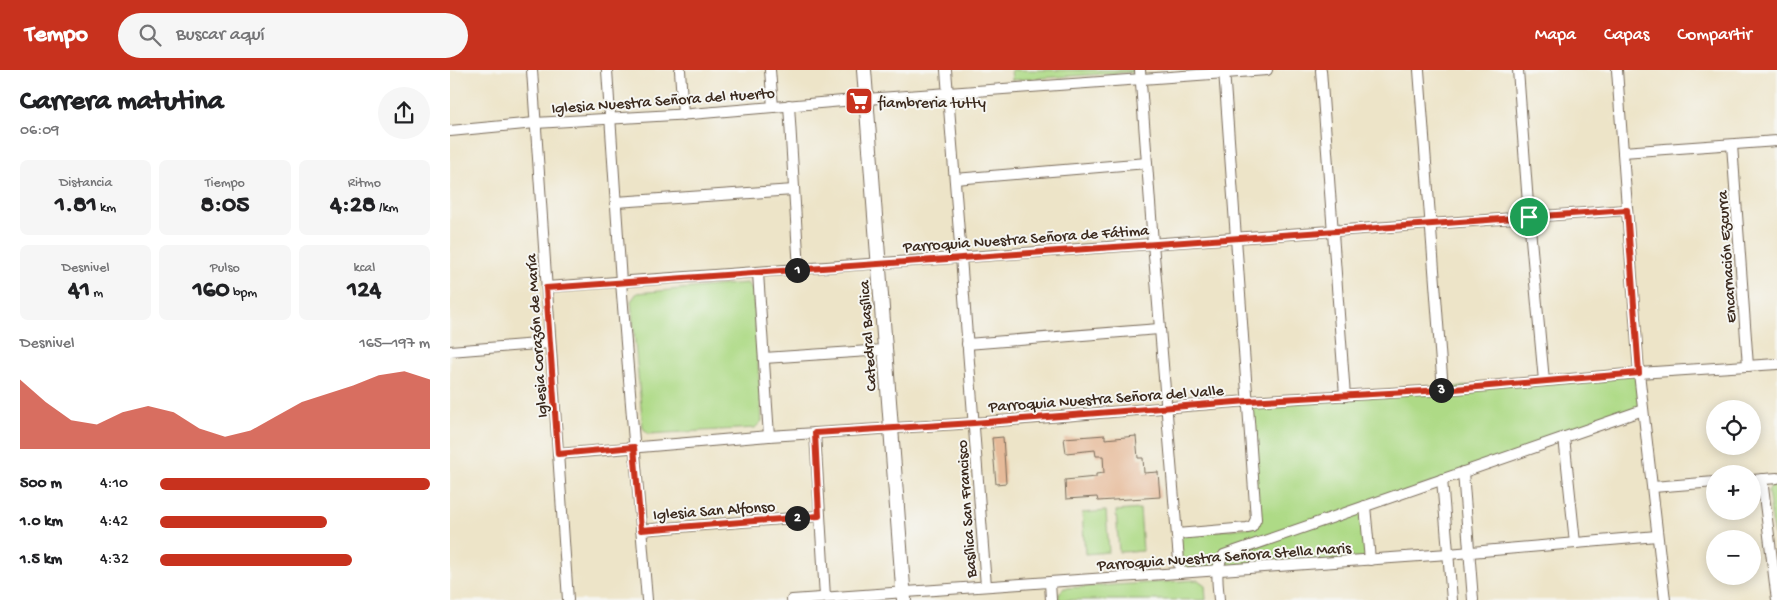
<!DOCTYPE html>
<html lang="es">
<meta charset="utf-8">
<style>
body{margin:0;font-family:"Gochi Hand",sans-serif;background:#f6f6f6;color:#202124;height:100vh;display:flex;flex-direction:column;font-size:19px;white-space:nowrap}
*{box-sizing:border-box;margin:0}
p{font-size:16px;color:#757577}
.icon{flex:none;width:28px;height:28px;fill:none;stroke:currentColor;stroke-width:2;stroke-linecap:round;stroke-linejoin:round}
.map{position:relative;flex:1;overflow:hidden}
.details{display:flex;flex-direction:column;background:#fff;width:450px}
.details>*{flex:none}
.buttons{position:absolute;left:1256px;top:330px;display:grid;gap:10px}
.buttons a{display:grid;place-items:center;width:55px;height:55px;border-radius:50%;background:#fff;box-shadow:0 2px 12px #0003;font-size:25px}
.pin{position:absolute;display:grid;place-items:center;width:42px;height:42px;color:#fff;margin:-21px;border:2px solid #fff;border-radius:50%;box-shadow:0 1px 5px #0007}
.km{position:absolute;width:25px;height:25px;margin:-12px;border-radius:50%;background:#222;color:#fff;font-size:14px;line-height:25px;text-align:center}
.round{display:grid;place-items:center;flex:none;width:52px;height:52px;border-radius:26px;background:#f6f6f6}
.overview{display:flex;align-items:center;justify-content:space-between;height:85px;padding:0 20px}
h1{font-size:28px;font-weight:700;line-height:38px}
.metrics{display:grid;grid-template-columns:repeat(3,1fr);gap:8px;height:85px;padding:5px 20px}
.metrics div{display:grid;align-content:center;border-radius:8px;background:#f6f6f6;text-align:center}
.metrics b{font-size:25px;font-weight:700}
.metrics small{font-size:14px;font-weight:400}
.metrics p{font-size:14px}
.chart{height:140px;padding:10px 20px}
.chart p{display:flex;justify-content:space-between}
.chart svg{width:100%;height:90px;margin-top:5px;fill:#c8321e;opacity:.7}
ul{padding:0 20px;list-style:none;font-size:16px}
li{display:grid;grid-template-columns:80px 60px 1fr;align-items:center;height:38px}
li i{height:12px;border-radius:6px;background:#c8321e}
header{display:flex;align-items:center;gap:30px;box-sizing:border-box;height:70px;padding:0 25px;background:#c8321e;color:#fff}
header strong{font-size:24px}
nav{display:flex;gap:28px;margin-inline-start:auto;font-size:18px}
.search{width:350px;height:45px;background:#f6f6f6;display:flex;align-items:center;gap:12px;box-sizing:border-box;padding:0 18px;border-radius:28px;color:#757577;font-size:19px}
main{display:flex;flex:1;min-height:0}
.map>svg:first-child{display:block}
</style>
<header>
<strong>Tempo</strong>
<div class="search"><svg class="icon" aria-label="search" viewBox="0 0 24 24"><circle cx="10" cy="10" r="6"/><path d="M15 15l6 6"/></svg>Buscar aquí</div>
<nav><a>Mapa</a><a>Capas</a><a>Compartir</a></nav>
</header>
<main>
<section class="details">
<div class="overview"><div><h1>Carrera matutina</h1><p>06:09</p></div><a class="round"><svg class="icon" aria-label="share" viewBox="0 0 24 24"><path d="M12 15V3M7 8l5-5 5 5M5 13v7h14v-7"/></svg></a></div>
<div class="metrics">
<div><p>Distancia</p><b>1.81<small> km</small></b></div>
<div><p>Tiempo</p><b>8:05</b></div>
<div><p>Ritmo</p><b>4:28<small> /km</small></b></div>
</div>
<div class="metrics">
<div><p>Desnivel</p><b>41<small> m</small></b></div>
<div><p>Pulso</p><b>160<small> bpm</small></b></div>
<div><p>kcal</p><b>124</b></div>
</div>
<div class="chart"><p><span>Desnivel</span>165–197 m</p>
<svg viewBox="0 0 160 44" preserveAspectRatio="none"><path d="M0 44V10L10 21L20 30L30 32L40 26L50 23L60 26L70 34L80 38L90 35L100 28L110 21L120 17L130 13L140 8L150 6L160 10V44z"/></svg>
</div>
<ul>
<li><b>500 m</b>4:10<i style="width:100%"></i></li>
<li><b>1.0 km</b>4:42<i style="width:62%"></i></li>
<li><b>1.5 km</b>4:32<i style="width:71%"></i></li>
</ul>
</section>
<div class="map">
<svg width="1327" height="530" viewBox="0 0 1327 530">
<rect width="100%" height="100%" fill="#f6f6f2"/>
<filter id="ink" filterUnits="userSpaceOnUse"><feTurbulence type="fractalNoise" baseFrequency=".02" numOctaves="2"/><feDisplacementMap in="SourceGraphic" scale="10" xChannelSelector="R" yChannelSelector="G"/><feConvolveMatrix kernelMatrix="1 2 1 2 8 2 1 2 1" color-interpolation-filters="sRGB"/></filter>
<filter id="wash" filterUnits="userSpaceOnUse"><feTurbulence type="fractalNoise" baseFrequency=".0096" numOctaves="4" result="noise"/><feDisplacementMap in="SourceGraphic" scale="20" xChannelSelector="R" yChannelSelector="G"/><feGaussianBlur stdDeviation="1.12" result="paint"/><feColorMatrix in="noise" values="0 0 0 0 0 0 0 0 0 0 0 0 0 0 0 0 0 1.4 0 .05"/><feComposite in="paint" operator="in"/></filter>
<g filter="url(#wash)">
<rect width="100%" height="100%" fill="#ede4c8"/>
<g fill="#aeda86" stroke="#748252">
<path d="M561 0H684V2L562 10Z"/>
<path d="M297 213 303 221 312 351 305 358 198 364 193 358 181 231 187 223Z"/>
<path d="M1188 304 1192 340 915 436 919 490 730 502 728 465 803 457 798 332Z"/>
<path d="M1323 413H1327V489L1318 421Z"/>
<path d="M690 439 693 481 669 482 666 441Z"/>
<path d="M656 441 659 482 635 484 632 443Z"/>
<path d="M748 510 755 515 756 530H609V523L614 518Z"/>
</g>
<g id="blocks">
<g fill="#e6ba99">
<path d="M655 365V369L686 366 688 388H693L694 403 708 402 710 427 648 431 647 427 616 429 615 410 646 407V404L654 403 653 386H646L645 380 616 383 614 368Z"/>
<path d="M553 367 556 413 546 414 542 368Z"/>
</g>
</g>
</g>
<g filter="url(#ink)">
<use href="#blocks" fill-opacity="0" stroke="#796b5a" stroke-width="1"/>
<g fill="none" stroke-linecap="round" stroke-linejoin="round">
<defs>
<g id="minor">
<path d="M82 0 118 530"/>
<path d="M157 0 171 212 197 530"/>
<path d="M230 0 233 45"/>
<path d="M320 0 323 37"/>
<path d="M496 0 511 187 536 516"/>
<path d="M690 0 703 173 730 503"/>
<path d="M871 0 895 326"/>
<path d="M969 0 993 320"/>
<path d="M1068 0 1079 147 1094 311"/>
<path d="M1167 0 1189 303 1215 530"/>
<path d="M339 35 349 200"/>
<path d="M0 61 85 53 241 44 416 29 817 0"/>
<path d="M1282 75 1298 296"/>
<path d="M1173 82 1327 71"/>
<path d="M505 109 697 93"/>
<path d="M166 132 344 120"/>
<path d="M308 203 319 366"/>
<path d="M97 217 1177 140"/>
<path d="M517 274 709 259"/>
<path d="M0 281 100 273"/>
<path d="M314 288 434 280"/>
<path d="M365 363 375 527"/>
<path d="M1114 367 1125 473"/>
<path d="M108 384 319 366 524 353 798 331 993 320 1189 303 1327 294"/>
<path d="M1013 402 1023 530"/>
<path d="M992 409 1002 530"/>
<path d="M1312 409 1327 530"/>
<path d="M1302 410 1327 408"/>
<path d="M1203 417 1265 412"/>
<path d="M915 436 920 490"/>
<path d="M191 460 369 446"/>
<path d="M727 464 797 458 802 457 806 449 774 0"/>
<path d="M600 512 601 530"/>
<path d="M342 530 998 484 1207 466"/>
<path d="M769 530C768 514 764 499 774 485L1193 340"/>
</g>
<path id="major" d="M414 0 454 530"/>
</defs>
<use href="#minor" stroke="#796b5a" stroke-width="12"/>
<use href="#major" stroke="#796b5a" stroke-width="16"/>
<use href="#minor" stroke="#fff" stroke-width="10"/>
<use href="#major" stroke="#fff" stroke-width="14"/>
</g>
</g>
<g fill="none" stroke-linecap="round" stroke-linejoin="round" filter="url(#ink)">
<defs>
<path id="route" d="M1177 140 1189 303 993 320 798 331 524 353 365 363 369 446 191 460 184 377 108 384 96 218Z"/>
</defs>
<use href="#route" stroke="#fff" stroke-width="10"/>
<use href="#route" stroke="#c8321e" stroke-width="6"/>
</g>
<defs>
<symbol id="supermarket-square" viewBox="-11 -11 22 22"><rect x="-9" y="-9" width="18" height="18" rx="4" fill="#c8321e" stroke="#f6f6f2"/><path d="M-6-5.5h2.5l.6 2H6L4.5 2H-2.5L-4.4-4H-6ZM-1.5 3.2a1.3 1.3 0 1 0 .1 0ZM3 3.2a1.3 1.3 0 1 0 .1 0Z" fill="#fff"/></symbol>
</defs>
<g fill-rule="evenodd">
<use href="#supermarket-square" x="393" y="15" width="32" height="32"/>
</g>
<g text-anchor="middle" stroke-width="4" stroke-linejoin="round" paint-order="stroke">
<g font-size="16" fill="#3b2a1e" stroke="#f6f6f2">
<text transform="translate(213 29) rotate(-4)" y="6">Iglesia Nuestra Señora del Huerto</text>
<text transform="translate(576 167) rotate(-4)" y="6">Parroquia Nuestra Señora de Fátima</text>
<text transform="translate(1275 187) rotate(-94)" y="6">Encarnación Ezcurra</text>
<text transform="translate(85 266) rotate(-94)" y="6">Iglesia Corazón de María</text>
<text transform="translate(416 266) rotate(-94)" y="6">Catedral Basílica</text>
<text transform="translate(656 327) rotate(-4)" y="6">Parroquia Nuestra Señora del Valle</text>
<text transform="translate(264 439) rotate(-4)" y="6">Iglesia San Alfonso</text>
<text transform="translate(515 439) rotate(-94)" y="6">Basílica San Francisco</text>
<text transform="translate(774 485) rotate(-4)" y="6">Parroquia Nuestra Señora Stella Maris</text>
</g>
<g font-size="16" fill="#3b2a1e" stroke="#f6f6f2" text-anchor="start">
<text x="428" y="37">fiambreria tutty</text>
</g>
</g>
</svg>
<div class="buttons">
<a><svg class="icon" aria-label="locate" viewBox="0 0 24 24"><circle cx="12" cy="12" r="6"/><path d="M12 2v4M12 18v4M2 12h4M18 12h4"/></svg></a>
<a>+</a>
<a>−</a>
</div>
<div class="pin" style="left:1079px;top:147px;background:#1e9e55"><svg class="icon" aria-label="arrive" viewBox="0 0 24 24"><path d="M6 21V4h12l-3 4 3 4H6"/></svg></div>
<b class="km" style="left:347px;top:200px">1</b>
<b class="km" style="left:347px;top:448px">2</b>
<b class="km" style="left:991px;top:320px">3</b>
</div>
</main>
